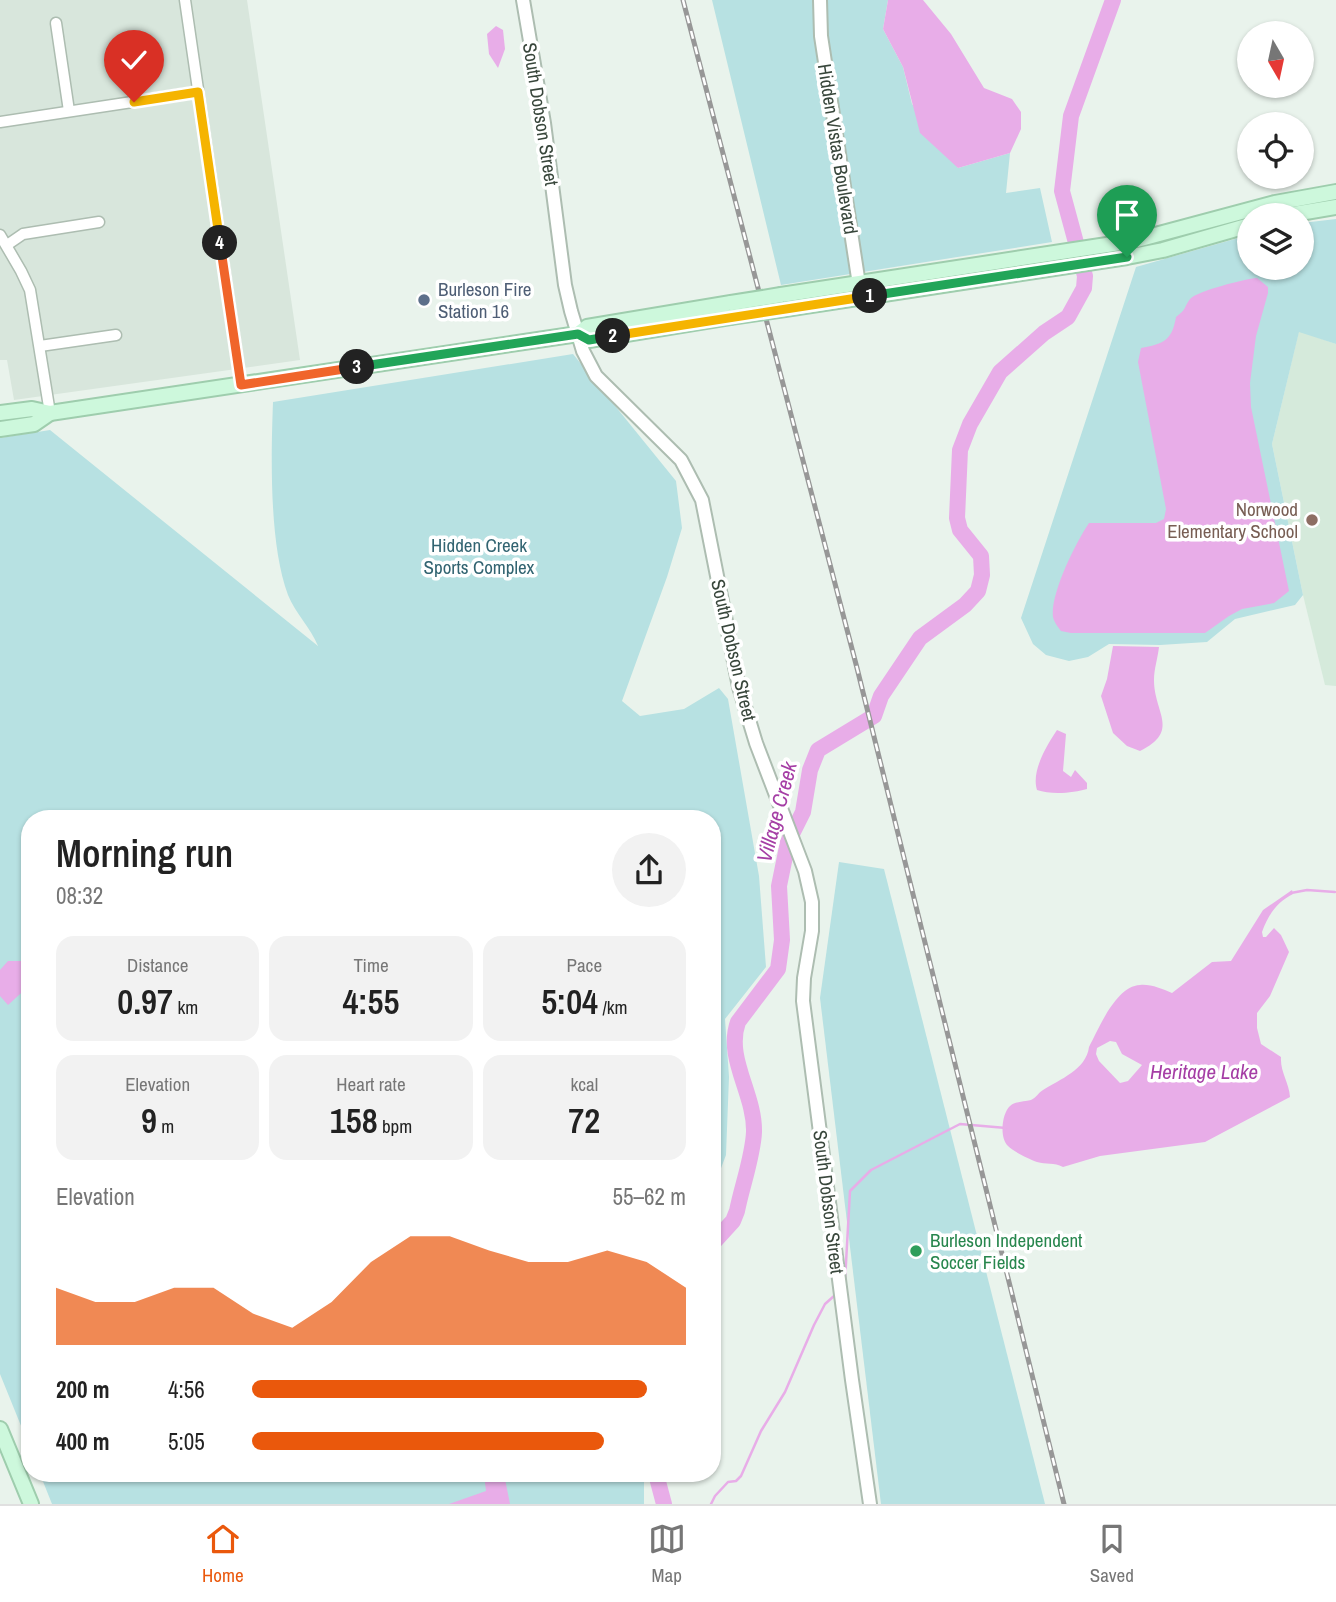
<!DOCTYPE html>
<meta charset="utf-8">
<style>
body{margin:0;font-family:"Archivo Narrow",sans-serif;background:#f2f2f2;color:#222;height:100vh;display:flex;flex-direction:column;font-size:26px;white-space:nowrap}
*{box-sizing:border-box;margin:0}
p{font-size:23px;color:#767676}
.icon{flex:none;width:38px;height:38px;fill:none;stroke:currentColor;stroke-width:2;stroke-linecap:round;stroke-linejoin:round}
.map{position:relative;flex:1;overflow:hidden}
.drawer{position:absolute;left:21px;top:810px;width:700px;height:672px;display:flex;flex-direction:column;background:#fff;border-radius:28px;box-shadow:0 2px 5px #0004}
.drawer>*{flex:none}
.needle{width:46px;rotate:171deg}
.tools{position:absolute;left:1237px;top:21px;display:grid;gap:14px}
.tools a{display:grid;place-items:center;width:77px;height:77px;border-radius:50%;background:#fff;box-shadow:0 2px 5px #0004;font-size:35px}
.pin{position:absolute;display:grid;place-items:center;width:60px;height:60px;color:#fff;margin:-72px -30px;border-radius:50% 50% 50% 0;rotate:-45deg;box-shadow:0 0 7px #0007}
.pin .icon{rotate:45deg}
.km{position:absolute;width:35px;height:35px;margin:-18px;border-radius:50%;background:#222;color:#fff;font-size:19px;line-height:35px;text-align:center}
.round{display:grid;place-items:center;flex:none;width:74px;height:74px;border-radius:37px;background:#f2f2f2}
.overview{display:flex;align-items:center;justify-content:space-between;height:119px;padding:0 35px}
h1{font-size:38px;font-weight:600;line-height:52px}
.figures{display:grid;grid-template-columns:repeat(3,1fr);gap:10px;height:119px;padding:7px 35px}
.figures div{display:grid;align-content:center;border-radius:18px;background:#f2f2f2;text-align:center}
.figures b{font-size:35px;font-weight:600}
.figures small{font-size:19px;font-weight:400}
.figures p{font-size:19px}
.chart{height:196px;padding:14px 35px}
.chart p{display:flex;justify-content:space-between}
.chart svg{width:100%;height:126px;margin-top:7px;fill:#ea580c;opacity:.7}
ul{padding:0 35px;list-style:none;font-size:23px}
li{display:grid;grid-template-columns:112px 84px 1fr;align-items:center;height:52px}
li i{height:18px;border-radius:9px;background:#ea580c}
.dock{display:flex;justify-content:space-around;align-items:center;height:98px;border-top:2px solid #e0e0e0;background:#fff;font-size:19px;color:#767676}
.dock a{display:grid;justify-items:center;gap:4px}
.dock .active{color:#ea580c}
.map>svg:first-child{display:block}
</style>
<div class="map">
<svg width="1336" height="1504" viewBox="0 0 1336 1504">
<rect width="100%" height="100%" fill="#e9f3ec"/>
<path fill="#d8e6dc" d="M0 0H247L300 360 14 400 7 360H0Z"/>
<path fill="#d5eadb" d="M1299 331 1336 344V686L1325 685 1303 595 1272 444Z"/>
<g fill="#b7e1e2">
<path d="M712 0H888L883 29 903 67 912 104 958 168 1010 153 1006 193 1040 188 1052 242 781 285Z"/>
<path d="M1336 219V344L1299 332 1272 444 1303 595 1295 605 1235 619 1207 642 1160 645 1109 644 1088 657 1069 661 1046 655 1033 644 1021 618 1136 267 1249 235 1250 268H1302V223Z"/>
<path d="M573 354 676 481 682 528 667 577 622 701 640 716 684 709 719 688 728 699 759 876 766 967 725 1019 729 1077 726 1155 712 1192V819H30V1448L0 1374V438L50 430 318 646C311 628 295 613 288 595 269 544 271 457 273 402Z"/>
<path d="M839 862 884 869 1045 1504H881L820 998Z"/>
<path d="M40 1474H644V1504H52Z"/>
</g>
<g fill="#e8ade8" fill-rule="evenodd">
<path d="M888 0H923L951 34 984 88 1012 99 1021 112V129L1010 153 958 168 920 133 903 67 883 29Z"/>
<path d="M496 26 503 30 505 49 498 68 489 54 487 34Z"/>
<path d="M1257 278 1268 287V293L1256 336 1250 383 1251 407 1289 591 1274 603 1242 609 1229 616 1205 633H1071L1061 631C1058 627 1054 622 1053 617 1050 594 1076 542 1089 523H1156L1164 519 1166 509 1138 362 1141 348C1163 344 1172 341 1176 317 1187 309 1184 307 1190 299 1197 291 1245 279 1257 278Z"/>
<path d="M1113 646 1159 647C1158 657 1154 669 1154 680 1154 713 1181 731 1140 751L1127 746 1113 733 1101 696 1107 679Z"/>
<path d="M1057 730 1066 734 1063 771 1071 777 1075 770 1087 783V789C1074 793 1051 795 1037 790 1031 771 1047 745 1057 730Z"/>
<path d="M1292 890 1293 894C1277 902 1268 915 1262 932L1263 937H1266L1274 928 1281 935 1289 952 1270 996 1257 1013V1028L1261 1044 1281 1057C1280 1072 1289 1082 1290 1097L1205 1142 1100 1156 1063 1167C1054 1162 1046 1165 1037 1162 1029 1159 1014 1152 1008 1146 999 1138 1002 1113 1010 1106 1016 1101 1024 1102 1031 1100 1036 1098 1038 1093 1043 1090 1060 1079 1086 1070 1089 1047 1099 1028 1116 986 1140 985 1151 984 1162 989 1172 993L1212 962 1231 961 1263 910ZM1110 1041 1116 1042 1122 1054 1142 1065 1128 1081 1120 1083 1099 1061 1096 1054 1097 1048Z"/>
<path d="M8 961H30V985L8 1005 0 996V970Z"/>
<path d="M484 1474H504L510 1504H449L486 1491Z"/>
</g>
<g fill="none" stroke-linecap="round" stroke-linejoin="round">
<g stroke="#e8ade8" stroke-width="2.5">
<path d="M1291 893 1307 890 1335 892"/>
<path d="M845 1281 850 1191 871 1170 960 1124 1006 1128"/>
<path d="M711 1504 715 1496 728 1482 736 1481 741 1476 761 1431 785 1392 814 1325 825 1304 834 1296"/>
</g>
<g stroke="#e8ade8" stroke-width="16">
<path d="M712 1244 733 1221 737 1211C742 1186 753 1156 754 1132 755 1094 725 1058 738 1022L778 969 782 940 779 886 788 842 803 812 810 770 818 750 874 716 881 696 920 638 965 605 978 591 982 575 981 556 960 530 957 518 960 450 970 424 1000 372 1044 333 1068 317 1084 288 1085 276 1062 191 1071 116 1113 0"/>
<path d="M656 1474 664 1504"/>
</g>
<defs>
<g id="minor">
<path d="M185 0 241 385"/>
<path d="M56 23 69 111"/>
<path d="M0 122 198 92"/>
<path d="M0 235 21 271 30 290 50 413"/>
<path d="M7 245 23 234 99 222"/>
<path d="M40 346 116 335"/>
</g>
<g id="tertiary">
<path d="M523 0 544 123 565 285 571 311 583 351 596 376 681 460 702 500 739 687 756 743 805 871 812 902V931L804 978 803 1001 852 1380 870 1504"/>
<path d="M820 0 821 36 860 291"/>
</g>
<g id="secondary">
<path d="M1288 215 1336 207"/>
<path d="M781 295 1133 241 1275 203 1336 192"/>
<path d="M785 309 1127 257 1163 250 1250 225"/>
<path d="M578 334 589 340 730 317"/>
<path d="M0 413 32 409 50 413 578 334 587 327 731 303"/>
<path d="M0 429 34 424 50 413"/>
<path d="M0 1429 31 1504"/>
</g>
</defs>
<use href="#minor" stroke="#adbdb1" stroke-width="13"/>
<use href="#tertiary" stroke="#adbdb1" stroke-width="16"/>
<use href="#secondary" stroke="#9ecdad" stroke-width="18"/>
<use href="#minor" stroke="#fff" stroke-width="10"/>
<use href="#tertiary" stroke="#fff" stroke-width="12"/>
<use href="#secondary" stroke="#cdf8dc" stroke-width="14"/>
<defs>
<path id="rail" d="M683 0 857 668 1064 1504"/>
</defs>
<use href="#rail" stroke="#979797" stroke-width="5"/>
<use href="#rail" stroke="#fff" stroke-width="2.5" stroke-dasharray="8" stroke-linecap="butt"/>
<defs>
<g id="secondary-bridge">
<path d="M731 303 781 295"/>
<path d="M730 317 785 309"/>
</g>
</defs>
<use href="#secondary-bridge" stroke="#9ecdad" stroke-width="18" stroke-linecap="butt"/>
<use href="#secondary-bridge" stroke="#cdf8dc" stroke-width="14"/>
</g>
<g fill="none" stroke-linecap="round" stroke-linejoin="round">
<defs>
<path id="split-1" d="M870 296 1127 257"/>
<path id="split-2" d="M613 336 870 296"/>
<path id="split-3" d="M357 367 578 334 589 340 613 336"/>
<path id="split-4" d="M220 243 241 385 357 367"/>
<path id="split-5" d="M134 102 198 92 220 243"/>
</defs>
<use href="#split-1" stroke="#fff" stroke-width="14"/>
<use href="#split-2" stroke="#fff" stroke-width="14"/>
<use href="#split-3" stroke="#fff" stroke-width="14"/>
<use href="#split-4" stroke="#fff" stroke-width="14"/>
<use href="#split-5" stroke="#fff" stroke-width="14"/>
<use href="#split-1" stroke="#22a559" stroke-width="9"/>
<use href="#split-2" stroke="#f5b400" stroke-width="9"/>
<use href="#split-3" stroke="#22a559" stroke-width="9"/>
<use href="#split-4" stroke="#f0652b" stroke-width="9"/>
<use href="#split-5" stroke="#f5b400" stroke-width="9"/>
</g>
<circle fill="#5c6f8a" stroke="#fff" stroke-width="2.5" cx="424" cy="300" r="7"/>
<circle fill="#8d6e63" stroke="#fff" stroke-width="2.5" cx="1312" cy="520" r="7"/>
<circle fill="#2e9e5b" stroke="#fff" stroke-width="2.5" cx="916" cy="1251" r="7"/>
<g text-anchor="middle" stroke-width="7" stroke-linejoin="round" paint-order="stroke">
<g font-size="19" fill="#38463b" stroke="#fff">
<text transform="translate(541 114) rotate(81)" y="7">South Dobson Street</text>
<text transform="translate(838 149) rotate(81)" y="7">Hidden Vistas Boulevard</text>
<text transform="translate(734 650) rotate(77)" y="7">South Dobson Street</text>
<text transform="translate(829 1202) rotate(83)" y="7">South Dobson Street</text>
</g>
<g font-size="19" fill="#4e5e75" stroke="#fff" text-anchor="start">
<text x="438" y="296">Burleson Fire<tspan x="438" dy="22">Station 16</tspan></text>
</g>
<g font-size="19" fill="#785e54" stroke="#fff" text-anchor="end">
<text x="1298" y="516">Norwood<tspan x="1298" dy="22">Elementary School</tspan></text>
</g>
<g font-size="19" fill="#326471" stroke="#fff">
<text x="479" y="552">Hidden Creek<tspan x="479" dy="22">Sports Complex</tspan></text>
</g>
<g font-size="19" fill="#27864d" stroke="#fff" text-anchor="start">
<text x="930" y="1247">Burleson Independent<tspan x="930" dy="22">Soccer Fields</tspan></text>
</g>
<g font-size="21" font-style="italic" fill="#a53ea5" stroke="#fff">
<text transform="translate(777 812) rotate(-75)" y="7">Village Creek</text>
<text x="1204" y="1079">Heritage Lake</text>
</g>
</g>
</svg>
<div class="tools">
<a><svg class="needle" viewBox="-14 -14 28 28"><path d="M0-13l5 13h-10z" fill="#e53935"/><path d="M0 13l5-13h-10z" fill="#767676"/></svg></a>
<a><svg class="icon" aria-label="locate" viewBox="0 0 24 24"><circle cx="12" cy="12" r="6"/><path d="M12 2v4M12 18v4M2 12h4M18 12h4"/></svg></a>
<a><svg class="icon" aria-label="layers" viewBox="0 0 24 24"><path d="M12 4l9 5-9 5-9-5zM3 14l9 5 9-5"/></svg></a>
</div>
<div class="pin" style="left:1127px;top:257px;background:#1e9e55"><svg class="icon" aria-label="arrive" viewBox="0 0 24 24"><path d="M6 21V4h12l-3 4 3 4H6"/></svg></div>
<div class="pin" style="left:134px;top:102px;background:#d93025"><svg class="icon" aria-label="check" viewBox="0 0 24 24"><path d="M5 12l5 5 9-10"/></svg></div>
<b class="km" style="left:870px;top:296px">1</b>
<b class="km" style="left:613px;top:336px">2</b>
<b class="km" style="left:357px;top:367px">3</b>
<b class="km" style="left:220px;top:243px">4</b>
<section class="drawer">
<div class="overview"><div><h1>Morning run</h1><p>08:32</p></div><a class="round"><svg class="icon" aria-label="share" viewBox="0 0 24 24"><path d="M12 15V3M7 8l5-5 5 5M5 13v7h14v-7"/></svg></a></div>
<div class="figures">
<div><p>Distance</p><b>0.97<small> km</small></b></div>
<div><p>Time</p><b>4:55</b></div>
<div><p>Pace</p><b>5:04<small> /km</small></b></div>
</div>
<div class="figures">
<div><p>Elevation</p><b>9<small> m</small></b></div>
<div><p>Heart rate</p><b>158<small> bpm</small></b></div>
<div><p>kcal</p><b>72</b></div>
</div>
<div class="chart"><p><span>Elevation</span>55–62 m</p>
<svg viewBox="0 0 160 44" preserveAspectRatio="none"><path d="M0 44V24L10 29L20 29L30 24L40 24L50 33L60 38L70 29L80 15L90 6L100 6L110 11L120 15L130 15L140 11L150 15L160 24V44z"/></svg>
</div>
<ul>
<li><b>200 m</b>4:56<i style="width:91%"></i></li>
<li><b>400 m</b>5:05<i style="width:81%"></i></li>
</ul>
</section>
</div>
<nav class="dock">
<a class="active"><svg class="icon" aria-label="home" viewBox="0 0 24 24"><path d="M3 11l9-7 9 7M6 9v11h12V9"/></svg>Home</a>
<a><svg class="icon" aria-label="map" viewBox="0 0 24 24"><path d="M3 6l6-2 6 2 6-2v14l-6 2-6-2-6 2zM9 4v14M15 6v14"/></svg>Map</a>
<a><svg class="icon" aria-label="saved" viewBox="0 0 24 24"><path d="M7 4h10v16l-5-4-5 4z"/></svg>Saved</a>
</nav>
